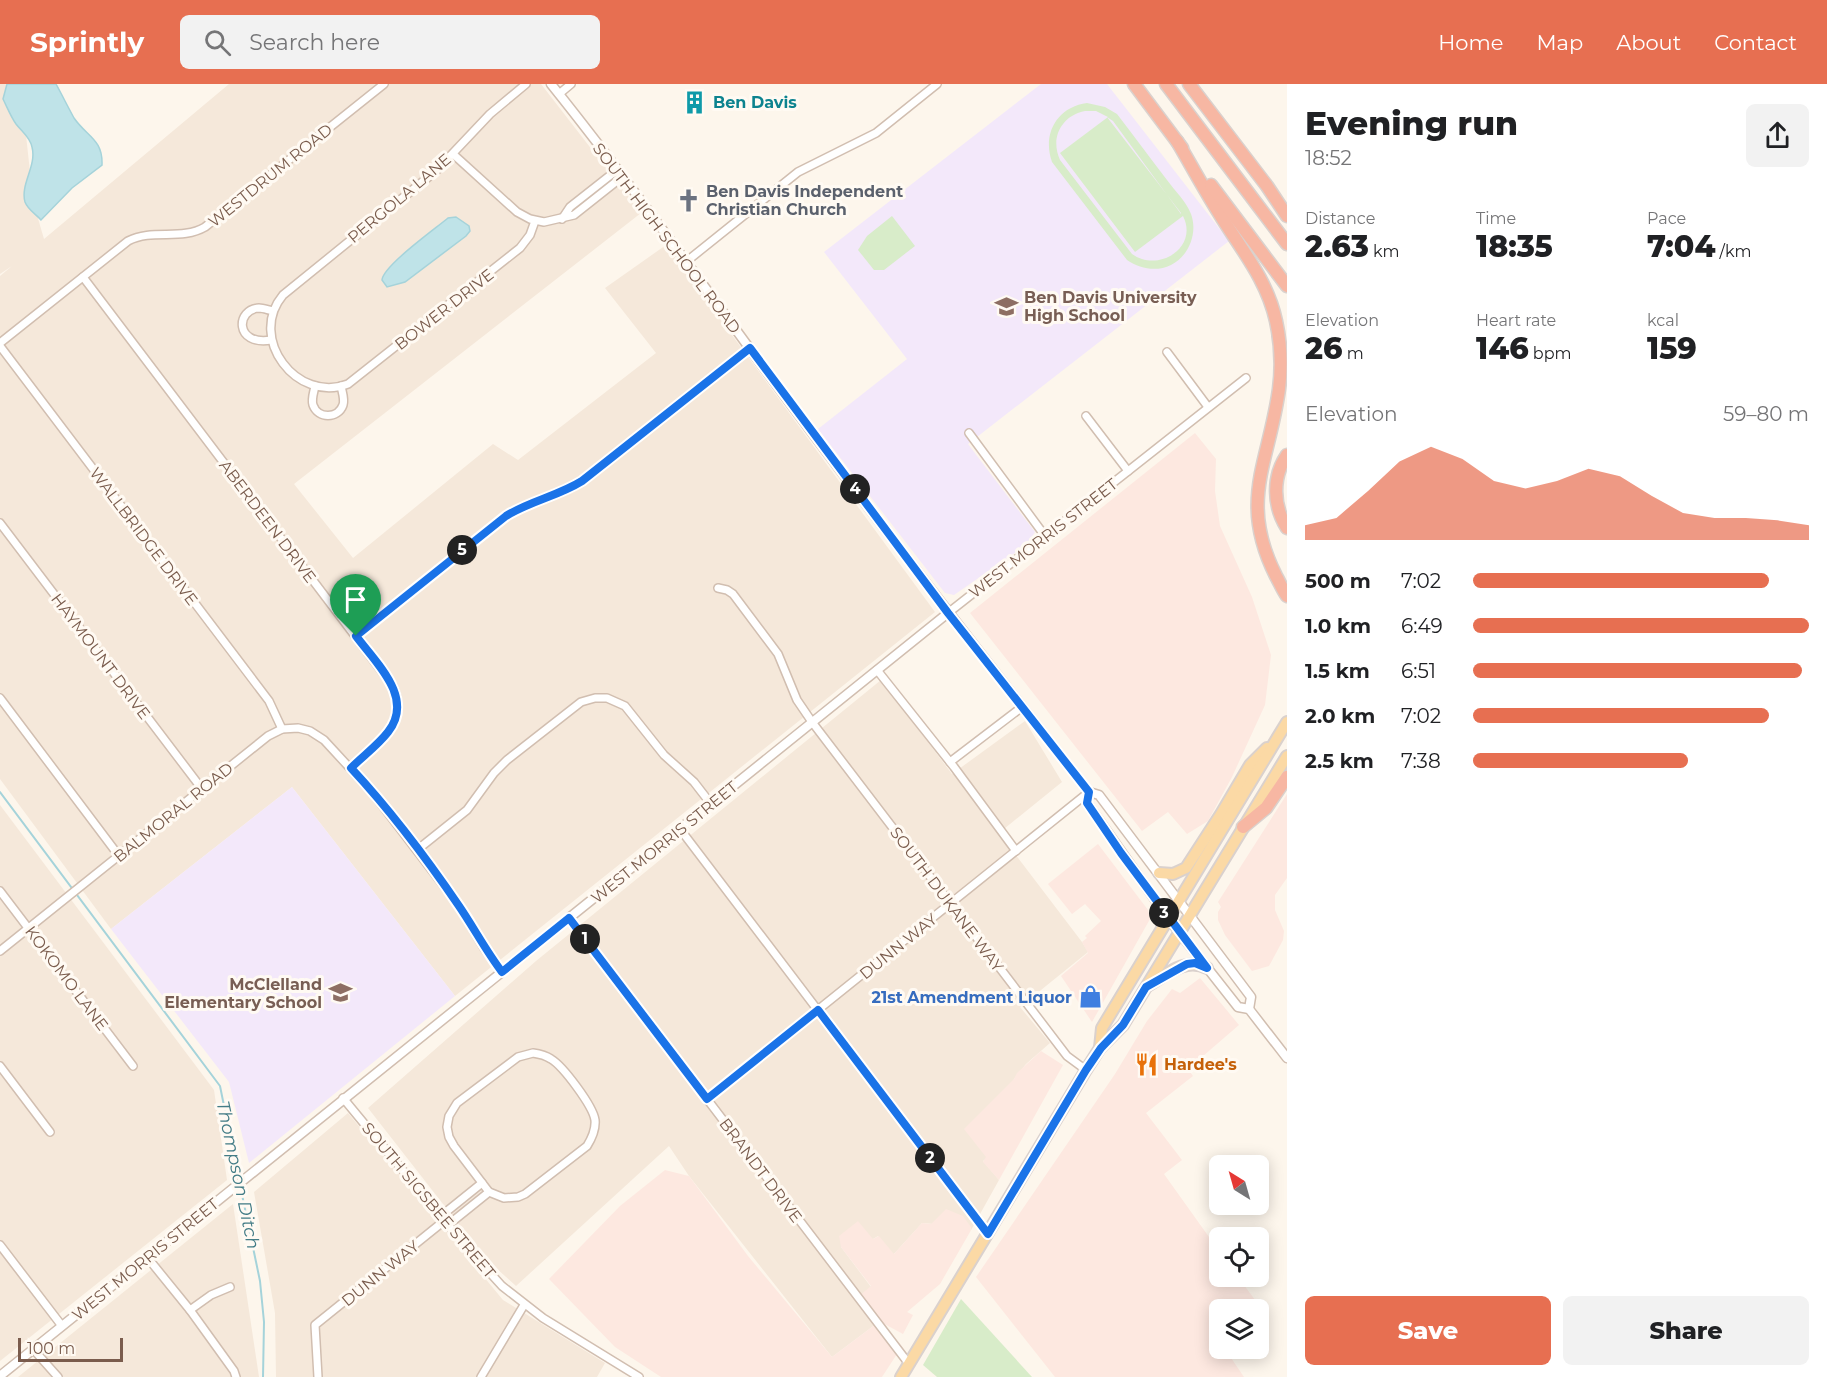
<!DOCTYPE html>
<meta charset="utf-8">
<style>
body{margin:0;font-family:Montserrat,sans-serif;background:#f2f2f2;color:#202124;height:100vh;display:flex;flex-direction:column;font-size:22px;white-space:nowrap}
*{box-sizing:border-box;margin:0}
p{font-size:20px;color:#757577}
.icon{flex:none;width:33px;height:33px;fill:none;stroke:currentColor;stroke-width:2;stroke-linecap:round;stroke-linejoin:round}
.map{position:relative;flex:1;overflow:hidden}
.panel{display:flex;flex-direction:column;background:#fff;width:540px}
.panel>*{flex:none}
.needle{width:39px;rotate:323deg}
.tools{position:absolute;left:1209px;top:1071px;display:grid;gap:12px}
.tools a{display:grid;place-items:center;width:60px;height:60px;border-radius:9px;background:#fff;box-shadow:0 3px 15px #0003;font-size:30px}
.scale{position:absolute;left:18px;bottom:15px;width:105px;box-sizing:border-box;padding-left:6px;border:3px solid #7a5c4d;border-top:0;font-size:16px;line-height:21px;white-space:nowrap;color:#7a5c4d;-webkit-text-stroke:4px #fffaf3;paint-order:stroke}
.pin{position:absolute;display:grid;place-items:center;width:51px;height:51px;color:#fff;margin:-62px -26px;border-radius:50% 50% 50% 0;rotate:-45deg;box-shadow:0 0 6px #0007}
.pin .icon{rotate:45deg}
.km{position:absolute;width:30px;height:30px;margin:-15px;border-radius:50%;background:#222;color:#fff;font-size:16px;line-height:30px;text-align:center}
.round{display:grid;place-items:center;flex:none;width:63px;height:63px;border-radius:9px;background:#f2f2f2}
.overview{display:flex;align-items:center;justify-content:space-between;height:102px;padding:0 18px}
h1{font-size:33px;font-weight:800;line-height:45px}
.stats{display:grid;grid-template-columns:repeat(3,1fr);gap:9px;height:102px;padding:6px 18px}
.stats div{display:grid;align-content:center}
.stats b{font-size:30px;font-weight:800}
.stats small{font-size:16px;font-weight:400}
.stats p{font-size:16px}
.chart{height:168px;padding:12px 18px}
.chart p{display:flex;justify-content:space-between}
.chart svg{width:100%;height:108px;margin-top:6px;fill:#e76f51;opacity:.7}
.button{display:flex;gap:12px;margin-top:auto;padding:12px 18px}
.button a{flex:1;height:69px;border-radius:9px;background:#e76f51;color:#fff;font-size:24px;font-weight:800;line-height:69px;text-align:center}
.button a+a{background:#f2f2f2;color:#202124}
ul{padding:0 18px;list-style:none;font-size:20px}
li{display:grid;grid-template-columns:96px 72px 1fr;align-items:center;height:45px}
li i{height:15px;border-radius:8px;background:#e76f51}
header{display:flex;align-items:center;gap:36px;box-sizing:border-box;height:84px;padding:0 30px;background:#e76f51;color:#fff}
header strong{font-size:28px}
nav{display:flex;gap:33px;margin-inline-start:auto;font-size:21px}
.search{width:420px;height:54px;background:#f2f2f2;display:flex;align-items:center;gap:15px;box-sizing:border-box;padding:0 21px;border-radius:9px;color:#757577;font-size:22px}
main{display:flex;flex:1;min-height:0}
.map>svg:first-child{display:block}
</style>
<header>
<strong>Sprintly</strong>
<div class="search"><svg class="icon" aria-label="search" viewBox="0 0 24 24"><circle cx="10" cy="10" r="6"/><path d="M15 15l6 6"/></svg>Search here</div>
<nav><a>Home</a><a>Map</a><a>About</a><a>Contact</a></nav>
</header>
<main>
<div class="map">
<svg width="1287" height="1293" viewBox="0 0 1287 1293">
<rect width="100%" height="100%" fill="#fdf6ec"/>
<g fill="#f5e8da">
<path d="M0 0H9L5 20 26 51 30 88 25 118 37 131 44 155 229 0H541L641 129 294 400 353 474 493 360 518 376 656 269 605 204 666 161 935 528 455 912 292 703 111 845 0 695V192L12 182 0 190Z"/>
<path d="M881 596 952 690 1025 637 1062 698 999 749 1082 858 1088 868 1020 923 1050 959 1026 980 1014 995 987 1074 983 1077 999 1096 970 1148 971 1143 922 1139 893 1171 878 1152 873 1155 841 1163 871 1203 876 1240 832 1273 689 1092 669 1062 516 1202 486 1175 368 1024 536 877Z"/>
<path d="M0 721 214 1006 227 1096 0 1277Z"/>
<path d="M348 1029 503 1216 605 1279 597 1293H276L275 1229 254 1108Z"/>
<path d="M233 1120 259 1293H18Z"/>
</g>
<g fill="#fde8e0">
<path d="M1195 349 1216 375 1215 407 1220 442 1252 513 1271 571 1265 621 1232 693 1208 737 1187 750 1168 728 1142 747 970 529Z"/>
<path d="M1287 710V794L1275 811V826L1284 847 1283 856 1269 882 1252 887 1225 851 1218 836V828L1221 823 1218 818Z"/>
<path d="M1098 760 1148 826 1150 835 1092 938 1061 892 1088 869 1082 858 1087 854 1085 852 1101 837 1085 820 1072 830 1048 800Z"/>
<path d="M1200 894 1239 941 1188 985 1193 992 1146 1029 1182 1076 1164 1090 1219 1167 1220 1192 1238 1193 1267 1232 1259 1239 1258 1226H1220V1264L1225 1265 1244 1293H1055L976 1193 1115 990 1147 937 1172 905 1180 909Z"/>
<path d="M1041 967 1063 981 999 1096 983 1078 986 1073 964 1045 1014 995 1017 989Z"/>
<path d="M665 1086 689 1092 748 1172 832 1273 876 1240 897 1270 882 1293H661L615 1263 549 1195 620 1122Z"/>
<path d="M946 1125 963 1132 971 1143 970 1148 940 1200 907 1228 913 1231 903 1250 877 1236 859 1212 871 1202 841 1163 839 1152 858 1137 873 1155 879 1152 894 1170 922 1139 931 1140Z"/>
</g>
<g fill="#f3e8fa">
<path d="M1041 0H1107L1229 157 968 360 1035 448 1029 459 954 511 945 509 818 345 907 275 824 168Z"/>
<path d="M292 703 455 912 249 1079 229 998 111 845Z"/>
</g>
<g fill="#d8ecc9" fill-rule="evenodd">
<path d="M1087 19 1105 23 1117 30C1134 52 1150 74 1167 96 1175 107 1186 117 1191 130 1198 149 1189 172 1171 181 1157 188 1140 185 1127 176L1052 78C1042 50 1057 23 1087 19ZM1085 27H1096L1108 33 1060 69 1135 168 1183 132C1199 164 1158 189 1132 170L1060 76C1050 54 1061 32 1085 27ZM1107 33 1113 37 1181 130V129Z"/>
<path d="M892 132 915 162 884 186H874L858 166 867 152Z"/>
<path d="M961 1215 1032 1293H937L923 1281Z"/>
</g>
<g fill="#bfe3e8" stroke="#a5d3da" stroke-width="1.5">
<path d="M7 0H56C62 11 68 23 74 34 87 53 103 55 102 81L72 104 41 136C36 130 28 126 25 118 20 100 37 82 32 63 30 53 22 48 16 40 11 33 7 23 3 15Z"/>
<path d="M456 133 469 142 470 147 466 152 405 198 387 203 382 196C383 182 435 145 448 134Z"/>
</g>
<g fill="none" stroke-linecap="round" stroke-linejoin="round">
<g stroke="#a5d3da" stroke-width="2">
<path d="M0 708 220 1002 239 1096"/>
<path d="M240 1101 260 1197 264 1238 263 1293"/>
</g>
<defs>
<g id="minor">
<path d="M526 0 490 30 437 86 283 211C247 254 297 320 348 300L520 164 530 151 535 137"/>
<path d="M559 10 571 0"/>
<path d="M453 70 517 128 530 135 544 138 574 131 622 93"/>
<path d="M562 135 570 123 617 86"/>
<path d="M687 177 798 88 876 49 937 0"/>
<path d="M83 193 393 602C410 639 375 661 351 684"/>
<path d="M271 256C234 262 236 225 259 224 263 224 268 226 273 227"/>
<path d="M0 259 128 157C153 144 181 157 205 143L384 0"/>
<path d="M0 262 269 617 282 645"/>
<path d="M1167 268 1208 323"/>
<path d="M315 302C314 308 311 315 313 321 318 335 338 335 343 321 345 315 342 308 341 302"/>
<path d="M1086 332 1128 387"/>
<path d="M969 349 1045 452"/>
<path d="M0 439 202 705"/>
<path d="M718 504 727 506 733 510 778 570 797 616 812 638 1067 972 1086 986"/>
<path d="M948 529 1246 294"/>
<path d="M356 552 506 432C528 418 555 412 579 399L750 264"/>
<path d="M877 586 954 683 1016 767"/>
<path d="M0 614 119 772"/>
<path d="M950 678 1022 623"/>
<path d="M680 745 988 1150"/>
<path d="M417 766 467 726 494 689 507 676 581 618 595 614H607L625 622 664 671 694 698 711 720"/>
<path d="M0 807 133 982"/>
<path d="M569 834 909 1280"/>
<path d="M0 867 268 652 282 645 298 644 310 647 324 656 372 708 457 819 484 864 502 888"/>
<path d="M533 969C540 970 545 971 551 975 563 982 593 1022 595 1036 596 1046 592 1054 587 1062L525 1110 518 1113 504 1114 489 1108 454 1062 449 1053 447 1043 449 1032 457 1019 518 973Z"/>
<path d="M0 982 50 1048"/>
<path d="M343 1014 462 1158 502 1202 543 1234 639 1293"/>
<path d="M707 1015 1089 708"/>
<path d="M441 1132 482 1099"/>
<path d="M448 1141 489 1108"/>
<path d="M0 1161 62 1242"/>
<path d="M147 1173 190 1226 234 1287 236 1293"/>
<path d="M190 1226 211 1211 230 1203"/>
<path d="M33 1265 58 1293"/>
<path d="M318 1293 315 1241 444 1137"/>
<path d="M481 1293 524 1221"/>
</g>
<g id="tertiary">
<path d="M551 0C620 86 685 176 750 265 860 415 974 562 1089 708L1099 711 1251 913 1249 925"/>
<path d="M1089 708 1087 719 1168 834 1238 923 1249 925 1287 974"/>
<path d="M0 1292 948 529"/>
</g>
<g id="primary">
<path d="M1159 789 1173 790 1186 784 1221 730 1250 681 1267 664"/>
<path d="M1149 901C1167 890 1186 873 1207 884"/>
<path d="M1100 964 1102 944 1287 638"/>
<path d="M901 1293 1086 986 1100 964 1123 941 1287 672"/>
</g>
<g id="motorway">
<path d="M1134 0 1182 64"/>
<path d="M1166 0 1287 160"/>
<path d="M1189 0 1267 102 1287 132"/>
<path d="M1177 57C1191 81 1204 105 1219 129 1240 164 1267 195 1276 237 1281 260 1282 282 1279 305 1269 379 1238 417 1276 492 1280 499 1282 505 1287 512"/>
<path d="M1211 101 1287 202"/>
<path d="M1287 371C1272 393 1273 422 1287 444"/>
<path d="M1243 743 1266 724 1287 693"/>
</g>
</defs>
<use href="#minor" stroke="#d1beb0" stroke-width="10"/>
<use href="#tertiary" stroke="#d1beb0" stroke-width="11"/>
<use href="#primary" stroke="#dad1cd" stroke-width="14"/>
<use href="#motorway" stroke="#dad1cd" stroke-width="15"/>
<use href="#minor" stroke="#fff" stroke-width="7"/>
<use href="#tertiary" stroke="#fff" stroke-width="8"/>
<use href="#primary" stroke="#fbd9a5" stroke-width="10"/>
<use href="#motorway" stroke="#f7b7a3" stroke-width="12"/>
</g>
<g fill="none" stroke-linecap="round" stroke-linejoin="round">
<defs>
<path id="route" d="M750 264 948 529 1089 708 1087 719 1121 769 1207 884 1195 879 1187 880 1146 903 1123 941 1101 964 1086 986 988 1150 818 926 707 1015 569 834 502 888C486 867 474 844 459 822 427 775 390 726 351 684 363 672 378 661 388 648 415 614 376 579 356 552L506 432C530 417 558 412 582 397Z"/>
</defs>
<use href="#route" stroke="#fff" stroke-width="12"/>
<use href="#route" stroke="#1a73e8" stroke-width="8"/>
</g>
<defs>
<symbol id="building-bare" viewBox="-9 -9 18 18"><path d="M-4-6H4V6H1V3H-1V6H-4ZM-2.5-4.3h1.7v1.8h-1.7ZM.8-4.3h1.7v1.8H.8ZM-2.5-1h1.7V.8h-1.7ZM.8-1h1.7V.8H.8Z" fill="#0f9aa8" stroke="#fffaf3" stroke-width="2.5" paint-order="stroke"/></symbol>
<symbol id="church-bare" viewBox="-9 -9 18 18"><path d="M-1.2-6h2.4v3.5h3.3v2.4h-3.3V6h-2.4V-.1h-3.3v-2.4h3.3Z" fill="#6b7280" stroke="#fffaf3" stroke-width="2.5" paint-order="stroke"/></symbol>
<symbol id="school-bare" viewBox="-9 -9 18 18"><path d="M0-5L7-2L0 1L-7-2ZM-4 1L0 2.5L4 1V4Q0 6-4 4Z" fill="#8d6e63" stroke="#fffaf3" stroke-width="2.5" paint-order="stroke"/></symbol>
<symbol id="shop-bare" viewBox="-9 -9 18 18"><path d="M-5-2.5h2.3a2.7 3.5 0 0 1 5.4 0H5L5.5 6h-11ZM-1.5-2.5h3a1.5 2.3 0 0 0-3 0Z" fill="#3f7fe0" stroke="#fffaf3" stroke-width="2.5" paint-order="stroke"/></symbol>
<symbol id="restaurant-bare" viewBox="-9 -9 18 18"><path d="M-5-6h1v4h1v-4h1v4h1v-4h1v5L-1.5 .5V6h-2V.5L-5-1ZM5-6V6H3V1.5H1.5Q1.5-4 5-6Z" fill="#e8710a" stroke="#fffaf3" stroke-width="2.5" paint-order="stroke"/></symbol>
</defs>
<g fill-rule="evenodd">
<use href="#building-bare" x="678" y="2" width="33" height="33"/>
<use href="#church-bare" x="672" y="100" width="33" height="33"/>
<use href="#school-bare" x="990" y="206" width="33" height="33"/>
<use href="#school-bare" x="324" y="892" width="33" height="33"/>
<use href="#shop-bare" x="1074" y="896" width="33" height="33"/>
<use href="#restaurant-bare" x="1130" y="964" width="33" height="33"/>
</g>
<g text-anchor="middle" stroke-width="6" stroke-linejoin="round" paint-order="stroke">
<g font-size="16" font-weight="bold" fill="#0d838f" stroke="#fffaf3" text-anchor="start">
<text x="713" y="24">Ben Davis</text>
</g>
<g font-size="16" fill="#7a5c4d" stroke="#fffaf3">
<text transform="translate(270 91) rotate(-39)" y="6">WESTDRUM ROAD</text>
<text transform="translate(399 114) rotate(-40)" y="6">PERGOLA LANE</text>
<text transform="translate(667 154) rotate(53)" y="6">SOUTH HIGH SCHOOL ROAD</text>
<text transform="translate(444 225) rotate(-38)" y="6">BOWER DRIVE</text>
<text transform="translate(268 437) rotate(53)" y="6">ABERDEEN DRIVE</text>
<text transform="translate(144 452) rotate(53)" y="6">WALLBRIDGE DRIVE</text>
<text transform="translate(1043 454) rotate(-38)" y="6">WEST MORRIS STREET</text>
<text transform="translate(101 572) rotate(53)" y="6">HAYMOUNT DRIVE</text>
<text transform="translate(173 728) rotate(-39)" y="6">BALMORAL ROAD</text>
<text transform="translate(664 758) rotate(-39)" y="6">WEST MORRIS STREET</text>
<text transform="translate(947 815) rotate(53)" y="6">SOUTH DUKANE WAY</text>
<text transform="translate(898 862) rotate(-39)" y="6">DUNN WAY</text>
<text transform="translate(67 894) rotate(53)" y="6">KOKOMO LANE</text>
<text transform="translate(761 1086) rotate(53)" y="6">BRANDT DRIVE</text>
<text transform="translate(429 1116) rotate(50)" y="6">SOUTH SIGSBEE STREET</text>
<text transform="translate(145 1175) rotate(-39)" y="6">WEST MORRIS STREET</text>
<text transform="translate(380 1189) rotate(-39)" y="6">DUNN WAY</text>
</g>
<g font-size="16" font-weight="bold" fill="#5b616d" stroke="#fffaf3" text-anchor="start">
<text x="706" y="113">Ben Davis Independent<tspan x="706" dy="18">Christian Church</tspan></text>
</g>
<g font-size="16" font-weight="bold" fill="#785e54" stroke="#fffaf3" text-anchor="start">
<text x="1024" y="219">Ben Davis University<tspan x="1024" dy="18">High School</tspan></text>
<text x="322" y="906" text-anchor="end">McClelland<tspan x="322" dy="18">Elementary School</tspan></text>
</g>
<g font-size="16" font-weight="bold" fill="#366cbe" stroke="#fffaf3" text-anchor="end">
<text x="1072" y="919">21st Amendment Liquor</text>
</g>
<g font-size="16" font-weight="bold" fill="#c56008" stroke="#fffaf3" text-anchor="start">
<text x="1164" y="986">Hardee's</text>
</g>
<g font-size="18" font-style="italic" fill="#437c86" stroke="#fffaf3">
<text transform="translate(238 1091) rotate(78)" y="6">Thompson Ditch</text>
</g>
</g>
</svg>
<div class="tools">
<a><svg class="needle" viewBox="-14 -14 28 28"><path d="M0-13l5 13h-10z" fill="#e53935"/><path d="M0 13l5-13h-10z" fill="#757577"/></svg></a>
<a><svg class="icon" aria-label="locate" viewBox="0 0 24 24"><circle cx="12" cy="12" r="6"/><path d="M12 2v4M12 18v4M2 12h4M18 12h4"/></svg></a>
<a><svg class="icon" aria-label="layers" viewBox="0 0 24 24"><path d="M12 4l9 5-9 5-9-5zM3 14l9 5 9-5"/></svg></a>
</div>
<div class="scale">100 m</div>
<div class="pin" style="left:356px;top:552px;background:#1e9e55"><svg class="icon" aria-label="arrive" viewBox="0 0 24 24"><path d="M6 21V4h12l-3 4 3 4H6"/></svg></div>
<b class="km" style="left:585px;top:855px">1</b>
<b class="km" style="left:930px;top:1074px">2</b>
<b class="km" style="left:1164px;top:829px">3</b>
<b class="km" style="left:855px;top:405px">4</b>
<b class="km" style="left:462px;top:466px">5</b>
</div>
<section class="panel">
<div class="overview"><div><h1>Evening run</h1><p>18:52</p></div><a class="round"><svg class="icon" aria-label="share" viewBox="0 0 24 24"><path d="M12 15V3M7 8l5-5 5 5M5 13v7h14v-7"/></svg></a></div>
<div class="stats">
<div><p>Distance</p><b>2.63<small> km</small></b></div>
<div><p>Time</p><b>18:35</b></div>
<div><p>Pace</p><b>7:04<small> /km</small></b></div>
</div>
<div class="stats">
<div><p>Elevation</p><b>26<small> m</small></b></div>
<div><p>Heart rate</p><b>146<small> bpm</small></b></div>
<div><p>kcal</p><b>159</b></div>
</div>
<div class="chart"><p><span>Elevation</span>59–80 m</p>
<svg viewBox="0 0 160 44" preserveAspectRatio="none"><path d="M0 44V38L10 35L20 24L30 12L40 6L50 11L60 20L70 23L80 20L90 15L100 18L110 26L120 33L130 35L140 35L150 36L160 38V44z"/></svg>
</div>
<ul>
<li><b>500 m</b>7:02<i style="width:88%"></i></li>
<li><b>1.0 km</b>6:49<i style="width:100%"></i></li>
<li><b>1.5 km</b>6:51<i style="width:98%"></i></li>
<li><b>2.0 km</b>7:02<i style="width:88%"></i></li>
<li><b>2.5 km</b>7:38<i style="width:64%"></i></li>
</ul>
<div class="button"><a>Save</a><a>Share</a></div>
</section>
</main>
